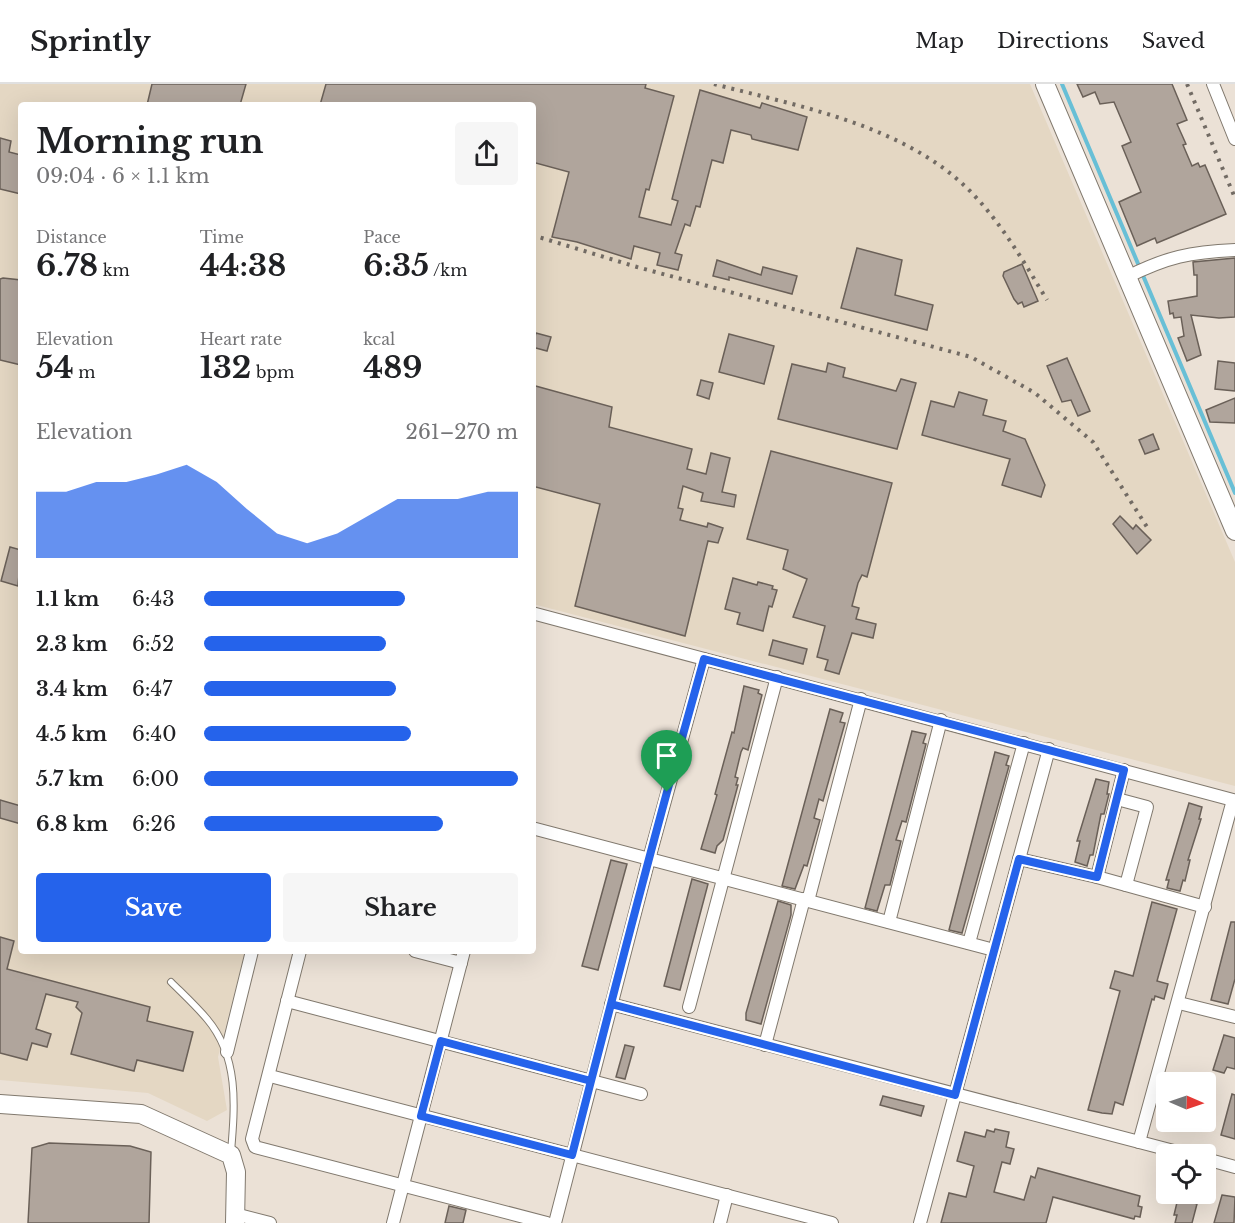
<!DOCTYPE html>
<meta charset="utf-8">
<style>
body{margin:0;font-family:"Libre Baskerville",serif;background:#f6f6f6;color:#202124;height:100vh;display:flex;flex-direction:column;font-size:22px;white-space:nowrap}
*{box-sizing:border-box;margin:0}
p{font-size:20px;color:#757577}
.icon{flex:none;width:33px;height:33px;fill:none;stroke:currentColor;stroke-width:2;stroke-linecap:round;stroke-linejoin:round}
.map{position:relative;flex:1;overflow:hidden}
.details{position:absolute;left:18px;top:18px;width:518px;height:852px;display:flex;flex-direction:column;background:#fff;border-radius:6px;box-shadow:0 6px 24px #0002}
.details>*{flex:none}
.needle{width:39px;rotate:92deg}
.fabs{position:absolute;left:1156px;top:988px;display:grid;gap:12px}
.fabs a{display:grid;place-items:center;width:60px;height:60px;border-radius:6px;background:#fff;box-shadow:0 6px 24px #0002;font-size:30px}
.pin{position:absolute;display:grid;place-items:center;width:51px;height:51px;color:#fff;margin:-62px -26px;border-radius:50% 50% 50% 0;rotate:-45deg;box-shadow:0 0 6px #0007}
.pin .icon{rotate:45deg}
.round{display:grid;place-items:center;flex:none;width:63px;height:63px;border-radius:6px;background:#f6f6f6}
.summary{display:flex;align-items:center;justify-content:space-between;height:102px;padding:0 18px}
h1{font-size:33px;font-weight:700;line-height:45px}
.stats{display:grid;grid-template-columns:repeat(3,1fr);gap:9px;height:102px;padding:6px 18px}
.stats div{display:grid;align-content:center}
.stats b{font-size:30px;font-weight:700}
.stats small{font-size:16px;font-weight:400}
.stats p{font-size:16px}
.chart{height:168px;padding:12px 18px}
.chart p{display:flex;justify-content:space-between}
.chart svg{width:100%;height:108px;margin-top:6px;fill:#2563eb;opacity:.7}
.action{display:flex;gap:12px;margin-top:auto;padding:12px 18px}
.action a{flex:1;height:69px;border-radius:6px;background:#2563eb;color:#fff;font-size:24px;font-weight:700;line-height:69px;text-align:center}
.action a+a{background:#f6f6f6;color:#202124}
ul{padding:0 18px;list-style:none;font-size:20px}
li{display:grid;grid-template-columns:96px 72px 1fr;align-items:center;height:45px}
li i{height:15px;border-radius:8px;background:#2563eb}
header{display:flex;align-items:center;gap:36px;box-sizing:border-box;height:84px;padding:0 30px;background:#fff;border-bottom:2px solid #e0e0e0}
header strong{font-size:28px}
nav{display:flex;gap:33px;margin-inline-start:auto;font-size:21px}
.map>svg:first-child{display:block}
</style>
<header>
<strong>Sprintly</strong>
<nav><a>Map</a><a>Directions</a><a>Saved</a></nav>
</header>
<div class="map">
<svg width="1235" height="1139" viewBox="0 0 1235 1139">
<rect width="100%" height="100%" fill="#ebe1d6"/>
<path fill="#e4d7c3" d="M0 0H1030L1235 478V702L533 520 532 21H21V867H245L218 973 227 1026 207 1037 148 1009 0 996Z"/>
<g fill="none" stroke-linecap="round" stroke-linejoin="round">
<path stroke="#68bfd6" stroke-width="4" d="M1062 0 1235 409"/>
</g>
<g fill="#b0a59c" stroke="#6a6058" stroke-width="1.5">
<path d="M152 0H246L240 21H147Z"/>
<path d="M326 0H646L645 4 674 12 649 106 646 105 639 133 671 141 678 117 672 115 700 6 760 24 762 19 807 33 798 66 752 55 751 51 731 46 723 79 712 76 700 123 696 122 690 142 685 140 675 169 682 171 678 186 657 181 660 169 634 162 631 175 577 158 552 153 569 88 532 78V21H320Z"/>
<path d="M1077 0H1172L1187 36 1177 40 1186 60 1183 61 1192 82 1198 79 1200 83 1205 81 1226 130 1157 159 1155 154 1137 162 1119 118 1141 108 1122 62 1131 58 1114 18 1100 20 1095 8 1083 13Z"/>
<path d="M0 54 11 57 9 68 21 71V110L0 105Z"/>
<path d="M857 164 902 176 895 211 933 221 927 246 841 224Z"/>
<path d="M1235 174V233L1219 234 1191 231 1201 271 1187 277 1178 254 1184 252 1181 233 1174 234 1173 229 1170 230 1168 217 1197 212V191H1194L1193 178Z"/>
<path d="M717 176 761 191 763 183 797 192 792 210 729 193V196L713 192Z"/>
<path d="M1022 180 1038 217 1024 223 1022 218 1018 220 1014 215 1003 192 1004 188Z"/>
<path d="M3 194 21 196V281L0 276V195Z"/>
<path d="M536 249 551 253 547 267 532 263Z"/>
<path d="M729 250 774 262 764 300 719 288Z"/>
<path d="M1067 274 1090 327 1078 332 1071 316 1062 318 1047 282Z"/>
<path d="M1218 277 1235 279V307L1215 305Z"/>
<path d="M828 279 845 284 843 293 896 307 901 295 916 299 897 365 778 335 792 280 826 288Z"/>
<path d="M701 296 713 299 709 315 697 311Z"/>
<path d="M532 301 612 323 609 343 692 365 687 385 706 390 711 369 730 374 722 408 736 411 734 423 701 417 703 409 683 402 678 424 683 425 680 436 707 443 708 439 723 444 718 459 708 457 685 552 575 522 600 420 532 402Z"/>
<path d="M959 308 987 316 983 331 1006 337 1003 347 1025 355 1045 401 1041 413 1002 401 1010 375 922 351 931 317 954 323Z"/>
<path d="M1235 314V339L1210 338 1206 326Z"/>
<path d="M1153 350 1159 365 1145 370 1139 356Z"/>
<path d="M771 367 892 399 867 493 862 491 858 499 852 522 859 524 856 535 876 540 873 554 852 549 839 590 825 586 828 576 817 573 825 542 793 533 807 495 783 485 788 466 747 455Z"/>
<path d="M1120 432 1133 445 1136 441 1151 456 1137 470 1113 440Z"/>
<path d="M10 463 21 466 18 502 1 497Z"/>
<path d="M733 494 757 501 758 498 773 502 772 505 777 506 772 523 769 522 763 547 737 540 740 529 725 525Z"/>
<path d="M773 556 807 565 803 580 769 571Z"/>
<path d="M744 602 759 606 758 609 762 611 748 666 743 664 741 668 735 693 738 694 736 701H738L723 756 717 762 715 769 701 765 717 711 715 710 732 648 734 649Z"/>
<path d="M830 625 843 629 840 638 845 639 823 717 819 715 814 734 820 736 807 782 804 781 795 805 782 802Z"/>
<path d="M912 647 926 650 923 659 926 660 906 738 902 737 896 756 901 757 890 801H885L877 827 865 824Z"/>
<path d="M995 668 1009 672 1006 681 1009 682 962 849 949 846Z"/>
<path d="M1096 695 1109 698 1107 710H1109L1104 730H1101L1093 771H1090L1087 782 1075 778 1080 757H1077Z"/>
<path d="M0 716 21 722V740L0 734Z"/>
<path d="M1189 719 1202 723 1199 735H1201L1188 776H1190L1185 797 1183 796 1180 807 1167 804 1169 796H1166Z"/>
<path d="M611 776 627 780 598 886 582 882Z"/>
<path d="M692 795 708 800 680 906 664 902Z"/>
<path d="M778 817 791 821V831L761 940 746 936V929Z"/>
<path d="M1152 818 1177 825 1157 897 1168 900 1164 915 1155 912 1154 916 1152 915 1123 1021 1115 1018 1112 1030 1102 1029 1088 1026 1120 907 1110 904 1115 887 1133 892Z"/>
<path d="M1231 838H1235V895L1228 920 1211 916Z"/>
<path d="M0 853 14 857 7 885 150 923 147 937 193 948 183 987 137 976 134 987 71 970 82 929 76 923 78 918 46 910 36 945 51 950 47 963 32 959 27 976 0 969Z"/>
<path d="M1224 951 1235 954V985L1227 983 1224 989 1213 986Z"/>
<path d="M625 961 634 963 625 995 616 993Z"/>
<path d="M1232 1010 1235 1011V1055L1221 1051Z"/>
<path d="M883 1012 924 1022 921 1032 880 1021Z"/>
<path d="M995 1045 1009 1048 1006 1063 1014 1065 1010 1080 1002 1078 994 1108 1024 1116 1031 1092 1035 1094 1038 1084 1140 1112 1138 1122 1142 1123 1140 1133 1135 1132 1134 1135 1053 1113 1046 1139H941L949 1109 966 1113 974 1082 957 1077 965 1048 985 1053 987 1046 994 1048Z"/>
<path d="M49 1059 130 1062 151 1068 149 1139H28L32 1064Z"/>
<path d="M1179 1110H1196L1194 1119 1197 1120 1192 1139H1175L1177 1131H1174Z"/>
<path d="M1222 1111 1235 1113 1234 1139H1214Z"/>
<path d="M449 1122 466 1126 463 1139H445Z"/>
</g>
<g fill="none" stroke-linecap="round" stroke-linejoin="round">
<defs>
<path id="lane" d="M171 898C183 910 196 922 207 935 239 973 235 1021 231 1068"/>
<g id="street">
<path d="M1213 0 1235 55"/>
<path d="M1127 193C1167 173 1190 168 1235 166"/>
<path d="M532 529 1233 716 1139 1058"/>
<path d="M1117 715 1147 723 1126 801"/>
<path d="M532 744 994 866"/>
<path d="M1019 775 1097 793 1205 823"/>
<path d="M1097 793 1124 686"/>
<path d="M808 817 861 615"/>
<path d="M889 838 941 636"/>
<path d="M969 859 1024 659"/>
<path d="M300 867 252 1055 255 1063 547 1139"/>
<path d="M415 867 461 879"/>
<path d="M287 917 641 1010"/>
<path d="M1179 919 1235 933"/>
<path d="M611 920 1189 1071"/>
<path d="M689 923 777 593"/>
<path d="M765 961 804 815"/>
<path d="M227 968 252 867"/>
<path d="M270 992 832 1139"/>
<path d="M1206 1075 1235 1083"/>
<path d="M235 1130 270 1139"/>
<path d="M393 1139 464 867"/>
<path d="M555 1139 649 775 704 575"/>
<path d="M720 1139 727 1111"/>
<path d="M920 1139 1049 665"/>
</g>
<g id="secondary">
<path d="M1045 0 1235 447"/>
<path d="M0 1020 141 1030 231 1071 236 1088 235 1139"/>
</g>
</defs>
<use href="#lane" stroke="#81796e" stroke-width="8"/>
<use href="#street" stroke="#81796e" stroke-width="14"/>
<use href="#secondary" stroke="#81796e" stroke-width="20"/>
<use href="#lane" stroke="#fff" stroke-width="6"/>
<use href="#street" stroke="#fff" stroke-width="12"/>
<use href="#secondary" stroke="#fff" stroke-width="18"/>
<g stroke="#726b64" stroke-width="4" stroke-dasharray="3 6" stroke-linecap="butt">
<path d="M714 0C801 23 905 41 971 108 1002 140 1024 178 1047 216"/>
<path d="M1187 0 1235 114"/>
<path d="M532 151 637 183 971 273 1035 309 1093 358 1147 443"/>
</g>
</g>
<g fill="none" stroke-linecap="round" stroke-linejoin="round">
<defs>
<path id="route" d="M667 708C634 829 603 950 572 1071L421 1032 441 957 591 997 611 920 955 1011 1019 775 1097 793 1124 686 704 575 667 708"/>
</defs>
<use href="#route" stroke="#fff" stroke-width="12"/>
<use href="#route" stroke="#2563eb" stroke-width="8"/>
</g>
</svg>
<div class="fabs">
<a><svg class="needle" viewBox="-14 -14 28 28"><path d="M0-13l5 13h-10z" fill="#e53935"/><path d="M0 13l5-13h-10z" fill="#757577"/></svg></a>
<a><svg class="icon" aria-label="locate" viewBox="0 0 24 24"><circle cx="12" cy="12" r="6"/><path d="M12 2v4M12 18v4M2 12h4M18 12h4"/></svg></a>
</div>
<div class="pin" style="left:667px;top:708px;background:#1e9e55"><svg class="icon" aria-label="arrive" viewBox="0 0 24 24"><path d="M6 21V4h12l-3 4 3 4H6"/></svg></div>
<section class="details">
<div class="summary"><div><h1>Morning run</h1><p>09:04 · 6 × 1.1 km</p></div><a class="round"><svg class="icon" aria-label="share" viewBox="0 0 24 24"><path d="M12 15V3M7 8l5-5 5 5M5 13v7h14v-7"/></svg></a></div>
<div class="stats">
<div><p>Distance</p><b>6.78<small> km</small></b></div>
<div><p>Time</p><b>44:38</b></div>
<div><p>Pace</p><b>6:35<small> /km</small></b></div>
</div>
<div class="stats">
<div><p>Elevation</p><b>54<small> m</small></b></div>
<div><p>Heart rate</p><b>132<small> bpm</small></b></div>
<div><p>kcal</p><b>489</b></div>
</div>
<div class="chart"><p><span>Elevation</span>261–270 m</p>
<svg viewBox="0 0 160 44" preserveAspectRatio="none"><path d="M0 44V17L10 17L20 13L30 13L40 10L50 6L60 13L70 24L80 34L90 38L100 34L110 27L120 20L130 20L140 20L150 17L160 17V44z"/></svg>
</div>
<ul>
<li><b>1.1 km</b>6:43<i style="width:64%"></i></li>
<li><b>2.3 km</b>6:52<i style="width:58%"></i></li>
<li><b>3.4 km</b>6:47<i style="width:61%"></i></li>
<li><b>4.5 km</b>6:40<i style="width:66%"></i></li>
<li><b>5.7 km</b>6:00<i style="width:100%"></i></li>
<li><b>6.8 km</b>6:26<i style="width:76%"></i></li>
</ul>
<div class="action"><a>Save</a><a>Share</a></div>
</section>
</div>
